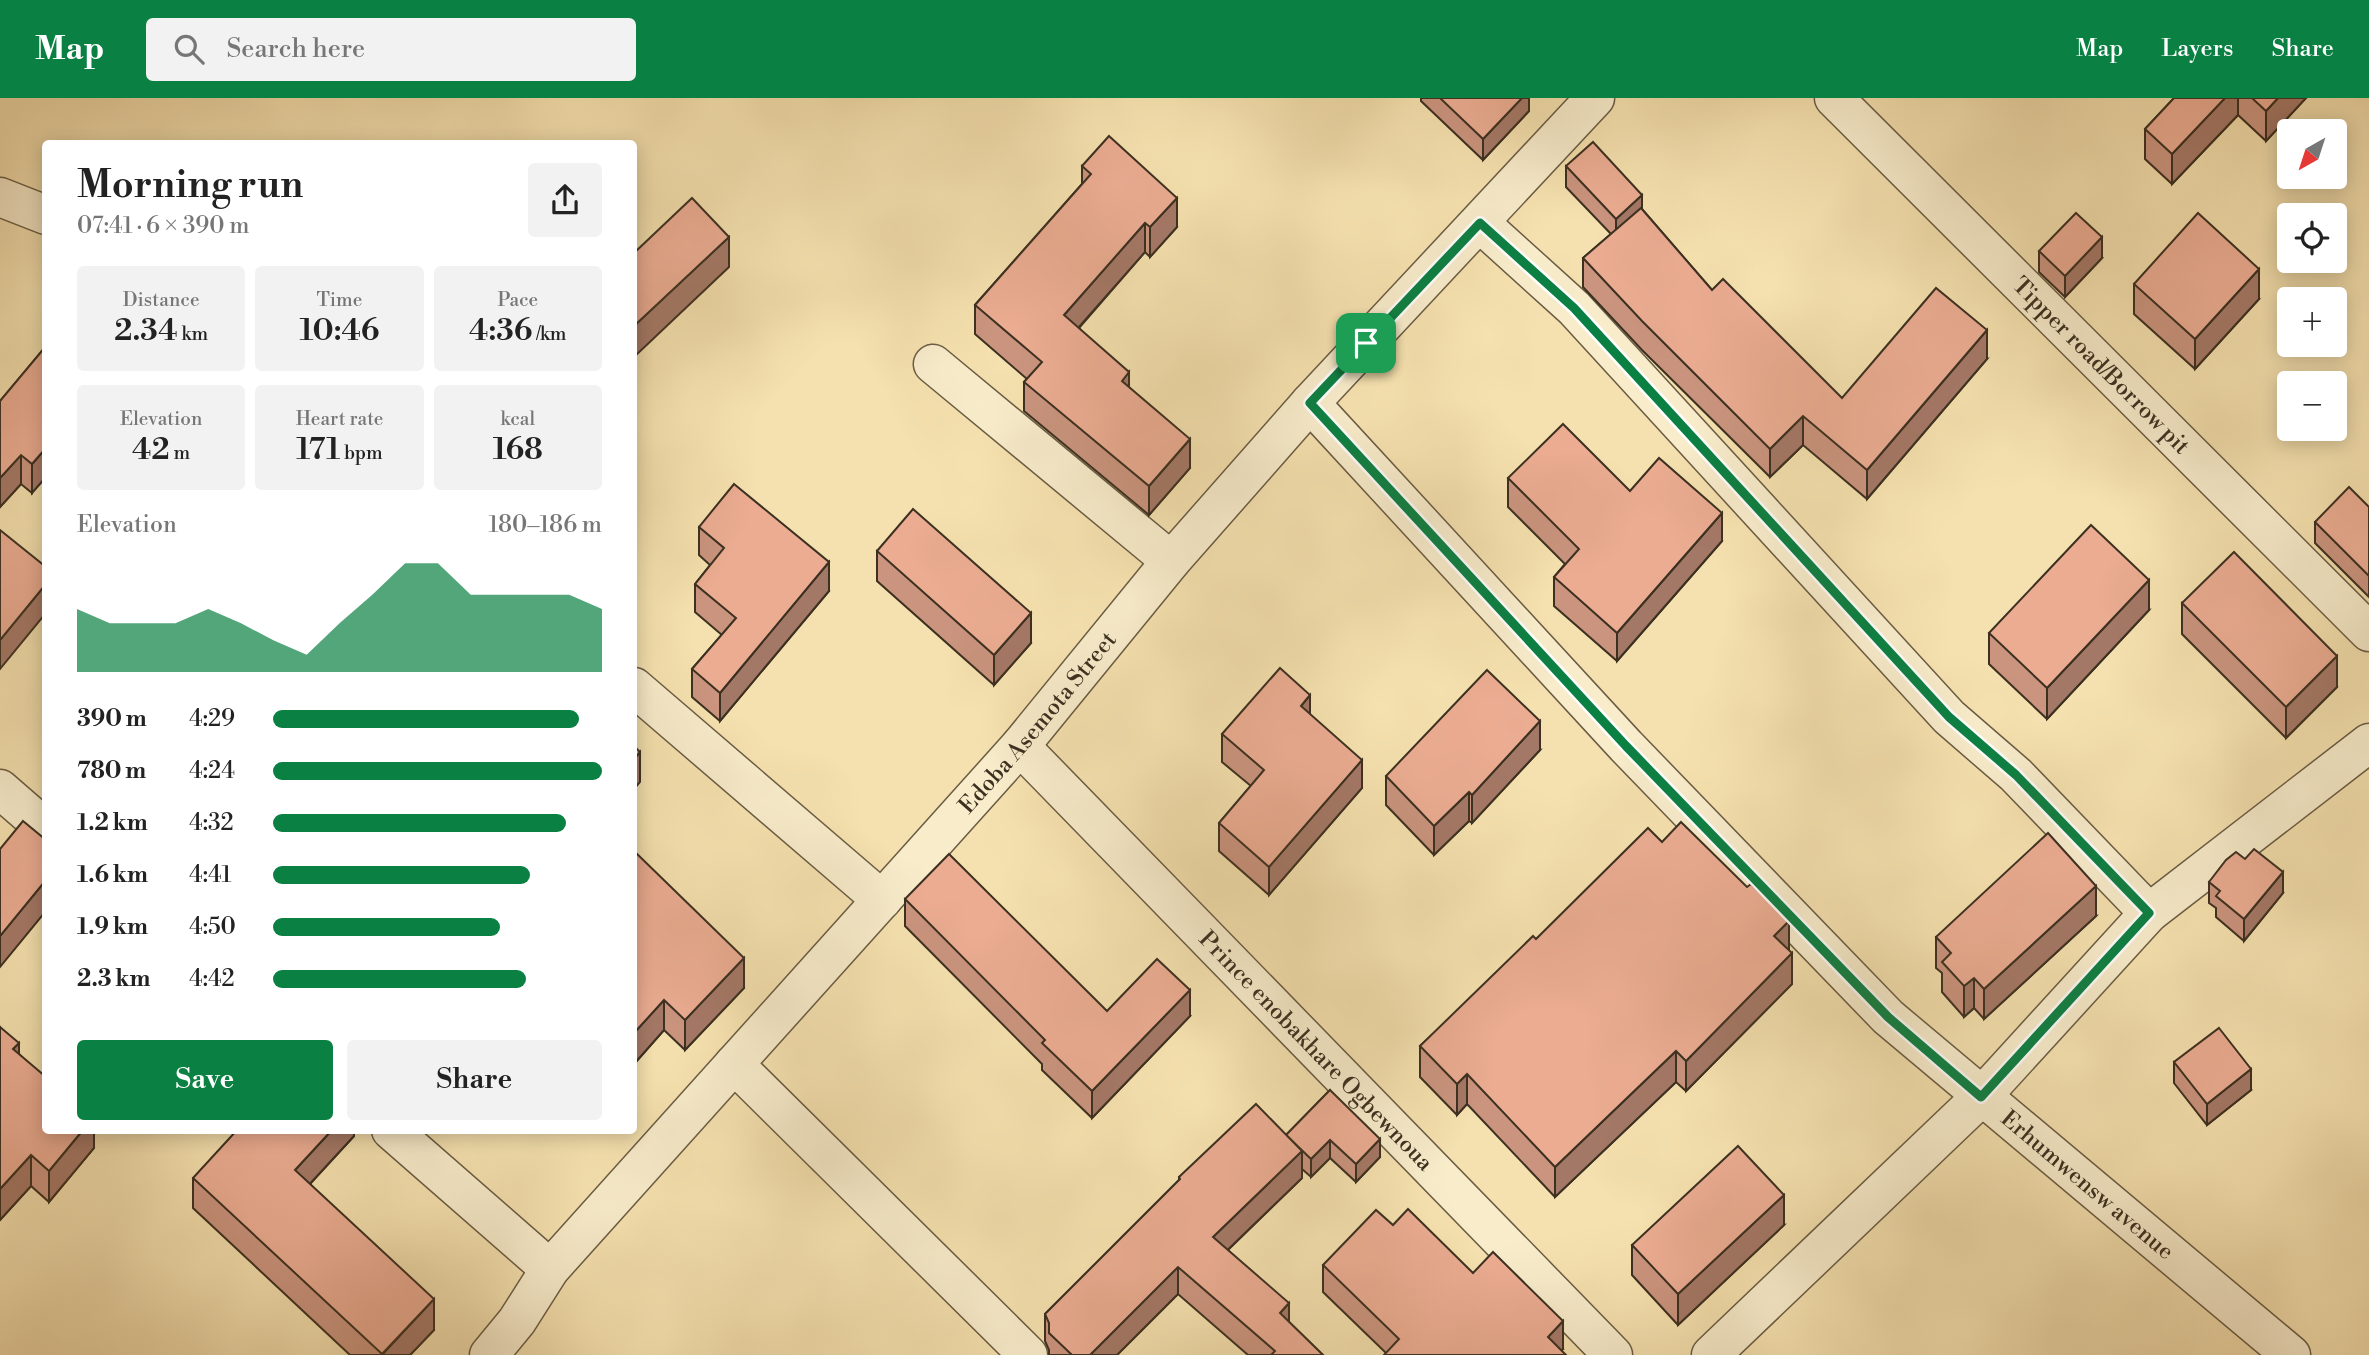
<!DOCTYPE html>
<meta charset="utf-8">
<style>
body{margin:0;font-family:"Libre Bodoni",serif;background:#f2f2f2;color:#222;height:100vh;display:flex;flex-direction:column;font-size:26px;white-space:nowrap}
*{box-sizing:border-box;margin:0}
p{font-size:23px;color:#767676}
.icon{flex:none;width:38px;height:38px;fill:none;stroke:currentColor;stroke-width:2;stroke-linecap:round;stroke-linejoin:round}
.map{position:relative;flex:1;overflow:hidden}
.sheet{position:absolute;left:42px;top:42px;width:595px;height:994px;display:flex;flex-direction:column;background:#fff;border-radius:7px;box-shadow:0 4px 18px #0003}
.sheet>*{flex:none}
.needle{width:46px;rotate:219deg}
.controls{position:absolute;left:2277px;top:21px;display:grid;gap:14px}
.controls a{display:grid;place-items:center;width:70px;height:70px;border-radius:7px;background:#fff;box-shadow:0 4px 18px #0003;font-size:35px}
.pin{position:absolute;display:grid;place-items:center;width:60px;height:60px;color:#fff;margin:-30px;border-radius:14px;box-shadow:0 4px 10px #0006}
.round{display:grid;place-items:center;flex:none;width:74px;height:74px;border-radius:7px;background:#f2f2f2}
.headline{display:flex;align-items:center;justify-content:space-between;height:119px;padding:0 35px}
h1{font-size:38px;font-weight:600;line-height:52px}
.metrics{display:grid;grid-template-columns:repeat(3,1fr);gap:10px;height:119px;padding:7px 35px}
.metrics div{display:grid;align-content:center;border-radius:7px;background:#f2f2f2;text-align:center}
.metrics b{font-size:30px;font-weight:600}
.metrics small{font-size:19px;font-weight:400}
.metrics p{font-size:19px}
.chart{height:196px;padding:14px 35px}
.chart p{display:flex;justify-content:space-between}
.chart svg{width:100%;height:126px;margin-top:7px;fill:#0b8043;opacity:.7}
.button{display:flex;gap:14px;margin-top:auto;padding:14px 35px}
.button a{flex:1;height:80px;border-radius:7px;background:#0b8043;color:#fff;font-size:28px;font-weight:600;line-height:80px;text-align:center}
.button a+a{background:#f2f2f2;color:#222}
ul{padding:0 35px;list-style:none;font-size:23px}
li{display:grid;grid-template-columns:112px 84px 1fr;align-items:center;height:52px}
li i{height:18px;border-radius:9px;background:#0b8043}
header{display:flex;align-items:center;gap:42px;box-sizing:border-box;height:98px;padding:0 35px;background:#0b8043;color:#fff}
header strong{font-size:33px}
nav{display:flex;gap:38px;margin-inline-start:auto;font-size:24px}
.search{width:490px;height:63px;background:#f2f2f2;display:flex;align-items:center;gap:18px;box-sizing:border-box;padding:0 24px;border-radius:7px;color:#767676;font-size:26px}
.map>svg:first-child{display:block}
</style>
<header>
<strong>Map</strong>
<div class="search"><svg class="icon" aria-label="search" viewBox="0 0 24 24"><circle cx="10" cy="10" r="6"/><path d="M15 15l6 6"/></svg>Search here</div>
<nav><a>Map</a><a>Layers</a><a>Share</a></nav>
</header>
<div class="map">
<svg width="2369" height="1257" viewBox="0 0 2369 1257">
<rect width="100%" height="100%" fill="#f5e1af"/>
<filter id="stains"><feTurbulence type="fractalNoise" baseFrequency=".00286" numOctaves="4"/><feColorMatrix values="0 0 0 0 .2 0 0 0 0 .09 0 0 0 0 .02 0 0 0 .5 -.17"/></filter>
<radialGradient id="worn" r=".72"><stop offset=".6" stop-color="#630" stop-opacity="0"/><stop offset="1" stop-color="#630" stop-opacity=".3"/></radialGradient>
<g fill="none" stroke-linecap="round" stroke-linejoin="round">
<defs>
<g id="street">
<path id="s1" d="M1834 0 2369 534"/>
<path d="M0 99 46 117"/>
<path d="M1480 125 1574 210 1949 619 2016 677 2149 815"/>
<path d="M933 266 1171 463"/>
<path id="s2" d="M1310 305 1626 648 1888 919 2291 1257"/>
<path d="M634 589 882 802"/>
<path id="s3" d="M1020 648 1613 1257"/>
<path d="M0 691 46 731"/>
<path d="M734 966 1028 1257"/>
<path d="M391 1032 550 1171"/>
<path id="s4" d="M489 1257 517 1223 550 1171 1020 648 1171 463 1310 305 1595 0"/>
<path d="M1711 1257 1981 999 2149 815 2369 645"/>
</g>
</defs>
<use href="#street" stroke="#6a5c44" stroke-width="41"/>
<use href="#street" stroke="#f8eccb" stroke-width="38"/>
</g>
<g fill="#ca947e" stroke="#3c3021" stroke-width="2">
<path d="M1421 0H1529V13L1483 62 1421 3Z"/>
<path d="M2174 0H2306L2266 43 2238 17 2172 86 2145 61V31Z"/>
<path d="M1082 68 1177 129 1150 159 1145 154 1079 230 1129 289 1190 370 1149 417 1024 313V284L1027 281 975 236V207L1082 86Z"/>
<path d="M1566 68 1642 111 1712 192 1842 300 1987 261 1867 401 1803 347 1770 379 1642 252 1583 189V160L1611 136 1566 89Z"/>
<path d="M2039 153 2102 160 2065 199 2039 174Z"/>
<path d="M2134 186 2259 201 2195 271 2134 216Z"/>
<path d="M46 248 32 395 21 386 0 409V303Z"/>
<path d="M1508 380 1630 393 1722 443 1617 563 1554 508V479L1565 466 1508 409Z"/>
<path d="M2369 409V499L2315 445V424Z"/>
<path d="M699 429 829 493 720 623 692 599V571L722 537 695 514V486L710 467 699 457Z"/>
<path d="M877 453 1031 545 994 587 877 483Z"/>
<path d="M2182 505 2337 589 2286 640 2182 536Z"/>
<path d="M2149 512 2047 621 1989 566V535Z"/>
<path d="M1310 616 1362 690 1269 797 1219 753V725L1251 688 1222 664V636Z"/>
<path d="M1540 652 1472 725 1469 723 1434 757 1386 707V678Z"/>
<path d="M1662 744 1789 852 1792 886 1686 993 1676 984 1555 1099 1467 1006 1457 1017 1420 979V948L1536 841Z"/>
<path d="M634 753 744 890 685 952 664 932 634 966Z"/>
<path d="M2209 784 2283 795 2244 843 2216 819V810L2209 805Z"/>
<path d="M905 801 1107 913 1190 918 1092 1020 1042 972V966L905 828Z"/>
<path d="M2096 818 1984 921 1974 910 1964 919 1942 894V875L1936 870V839Z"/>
<path d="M0 929 19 956 94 1032V1050L49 1104 31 1088 0 1122Z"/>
<path d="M2174 964 2251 992 2207 1027 2174 985Z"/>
<path d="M1330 992 1380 1059 1356 1084 1330 1060 1311 1079 1302 1071V1080L1228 1152 1289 1224 1323 1257H1248L1178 1196 1117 1257H1049V1252L1045 1243V1216L1179 1082V1079L1286 1037Z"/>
<path d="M354 1032V1038L310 1086 434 1232 410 1257H350L193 1110V1080Z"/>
<path d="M1393 1127 1473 1175 1563 1251 1561 1252 1386 1255 1323 1194V1167Z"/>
<path d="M1784 1127 1678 1227 1632 1177V1147Z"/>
</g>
<g fill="#a47866" stroke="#3c3021" stroke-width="2">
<path d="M1522 0H1529V13L1483 62V41Z"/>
<path d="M2225 0H2238V17L2172 86V56Z"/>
<path d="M2278 0H2306L2266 43V13Z"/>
<path d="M1642 97V118L1616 142V121Z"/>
<path d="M1177 100V129L1150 159V129Z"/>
<path d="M1145 125V154L1064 246V217Z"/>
<path d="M729 139V169L634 259V228Z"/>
<path d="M2102 139V160L2065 199V178Z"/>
<path d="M2259 171V201L2195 271V241Z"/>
<path d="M1987 232V261L1867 401V372Z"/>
<path d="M1129 274V303L1122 283Z"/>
<path d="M1803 318V347L1770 379V351Z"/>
<path d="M1190 341V370L1149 417V388Z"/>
<path d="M46 350V379L32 395V366Z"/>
<path d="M21 357V386L0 409V380Z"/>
<path d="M1722 415V443L1617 563V535Z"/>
<path d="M829 464V493L720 623V595Z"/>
<path d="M2149 482V512L2047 621V590Z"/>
<path d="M46 486V515L0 571V542Z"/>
<path d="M1031 515V545L994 587V557Z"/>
<path d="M2337 558V589L2286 640V609Z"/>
<path d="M1310 597V625L1301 608Z"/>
<path d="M1540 623V652L1472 725V697Z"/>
<path d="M640 654V684L634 691V661Z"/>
<path d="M1362 662V690L1269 797V769Z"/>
<path d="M1469 694V723L1434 757V728Z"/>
<path d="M2283 774V795L2244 843V821Z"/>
<path d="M46 782V813L0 869V838Z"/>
<path d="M2096 788V818L1984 921V891Z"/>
<path d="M1789 823V853L1774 838Z"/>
<path d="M1792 855V886L1686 993V963Z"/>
<path d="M744 860V890L685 952V922Z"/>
<path d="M1974 880V910L1964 919V888Z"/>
<path d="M1190 892V918L1092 1020V993Z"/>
<path d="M664 902V932L634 966V935Z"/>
<path d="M19 945V975L13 951Z"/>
<path d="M1676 953V984L1555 1099V1069Z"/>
<path d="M2251 971V992L2207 1027V1006Z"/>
<path d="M1467 976V1006L1457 1017V986Z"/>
<path d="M83 1032H94V1050L49 1104V1073Z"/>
<path d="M332 1032H354V1038L295 1102V1072Z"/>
<path d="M1380 1041V1059L1356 1084V1066Z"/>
<path d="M1330 1042V1060L1311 1079V1061Z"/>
<path d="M1302 1053V1080L1213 1166V1139Z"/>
<path d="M31 1057V1088L0 1122V1091Z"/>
<path d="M1784 1097V1127L1678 1227V1196Z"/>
<path d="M1178 1169V1196L1117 1257H1090Z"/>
<path d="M434 1201V1232L410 1257H382Z"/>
<path d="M1289 1205V1232L1280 1215Z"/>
<path d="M1563 1223V1251L1557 1257 1548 1239Z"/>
</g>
<g fill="#ebac92" stroke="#3c3021" stroke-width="2">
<path d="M1440 0H1522L1483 41Z"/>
<path d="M2174 0H2225L2172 56 2145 31Z"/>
<path d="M2252 0H2278L2266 13Z"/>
<path d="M1109 38 1177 100 1150 129 1145 125 1064 217 1129 274 1122 283 1190 341 1149 388 1024 284 1042 264 975 207 1091 76 1082 68Z"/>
<path d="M1593 44 1642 97 1616 121 1566 68Z"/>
<path d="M692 100 729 139 634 228V155Z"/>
<path d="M1641 110 1712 192 1723 181 1842 300 1936 190 1987 232 1867 372 1803 318 1770 351 1642 223 1583 160Z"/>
<path d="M2076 115 2102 139 2065 178 2039 153Z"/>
<path d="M2198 115 2259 171 2195 241 2134 186Z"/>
<path d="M46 248V350L32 366 21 357 0 380V303Z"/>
<path d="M1563 326 1630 393 1659 360 1722 415 1617 535 1554 479 1579 451 1508 380Z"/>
<path d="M734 386 829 464 720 595 692 571 736 520 695 486 724 450 699 429Z"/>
<path d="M2349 389 2369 409V478L2315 424Z"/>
<path d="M913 411 1031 515 994 557 877 453Z"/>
<path d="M2091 427 2149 482 2047 590 1989 535Z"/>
<path d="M0 432 46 469V486L0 542Z"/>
<path d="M2234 454 2337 558 2286 609 2182 505Z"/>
<path d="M1280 570 1310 597 1301 608 1362 662 1269 769 1219 725 1264 672 1222 636Z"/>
<path d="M1487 572 1540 623 1472 697 1469 694 1434 728 1386 678Z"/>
<path d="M634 648 640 654 634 661Z"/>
<path d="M23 723 46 742V782L0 838V751Z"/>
<path d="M1681 724 1747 789 1751 786 1789 823 1774 838 1792 855 1686 963 1676 953 1555 1069 1467 976 1457 986 1420 948 1533 838 1536 841 1648 730 1662 744Z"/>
<path d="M2048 735 2096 788 1984 891 1974 880 1964 888 1942 864 1951 855 1936 839Z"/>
<path d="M2254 751 2283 774 2244 821 2216 798 2220 793 2209 784 2226 762 2236 754 2245 761Z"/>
<path d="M634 753 744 860 685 922 664 902 634 935Z"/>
<path d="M949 756 1107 913 1157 861 1190 892 1092 993 1042 945 1045 942 905 801Z"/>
<path d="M0 929 19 945 13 951 46 979V1032H83L49 1073 31 1057 0 1091Z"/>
<path d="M2219 930 2251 971 2207 1006 2174 964Z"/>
<path d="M1330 992 1380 1041 1356 1066 1330 1042 1311 1061 1286 1037Z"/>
<path d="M1256 1006 1302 1053 1213 1139 1289 1205 1280 1215 1323 1257H1271L1275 1253 1178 1169 1090 1257H1072L1049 1235V1225L1045 1216 1180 1081 1179 1079Z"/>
<path d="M237 1032H332L295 1072 434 1201 382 1256 193 1080Z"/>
<path d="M1738 1048 1784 1097 1678 1196 1632 1147Z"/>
<path d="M1408 1111 1473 1175 1493 1154 1563 1223 1548 1239 1566 1257H1384L1399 1241 1323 1167 1376 1112 1393 1127Z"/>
</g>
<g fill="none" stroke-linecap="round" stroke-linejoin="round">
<defs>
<path id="route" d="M1480 125 1574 210 1949 619 2016 677 2149 815 1981 999 1888 919 1626 648 1310 305Z"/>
</defs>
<use href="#route" stroke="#fff" stroke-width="14"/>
<use href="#route" stroke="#0b8043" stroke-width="9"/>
</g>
<g text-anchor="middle" stroke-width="5" stroke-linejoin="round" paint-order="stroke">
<g font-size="23" fill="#3c3021" stroke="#f8eccb">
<text dy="8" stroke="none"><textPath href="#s1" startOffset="378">Tipper road/Borrow pit</textPath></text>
<text dy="8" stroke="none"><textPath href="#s4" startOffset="838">Edoba Asemota Street</textPath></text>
<text dy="8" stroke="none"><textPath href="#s3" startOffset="425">Prince enobakhare Ogbewnoua</textPath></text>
<text dy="8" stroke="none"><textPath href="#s2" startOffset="1104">Erhumwensw avenue</textPath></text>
</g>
</g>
<rect width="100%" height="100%" filter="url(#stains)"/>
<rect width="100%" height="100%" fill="url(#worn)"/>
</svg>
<div class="controls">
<a><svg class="needle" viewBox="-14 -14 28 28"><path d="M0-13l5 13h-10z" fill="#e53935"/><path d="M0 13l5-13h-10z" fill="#767676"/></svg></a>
<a><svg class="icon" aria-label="locate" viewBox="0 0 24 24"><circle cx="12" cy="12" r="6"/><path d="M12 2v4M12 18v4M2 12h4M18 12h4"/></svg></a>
<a>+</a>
<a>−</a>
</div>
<div class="pin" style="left:1366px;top:245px;background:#1e9e55"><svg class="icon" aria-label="arrive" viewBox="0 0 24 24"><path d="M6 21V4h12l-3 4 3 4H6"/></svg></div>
<section class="sheet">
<div class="headline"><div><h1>Morning run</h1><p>07:41 · 6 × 390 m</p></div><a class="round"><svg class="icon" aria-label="share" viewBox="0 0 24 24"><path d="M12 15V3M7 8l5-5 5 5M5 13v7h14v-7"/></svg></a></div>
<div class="metrics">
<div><p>Distance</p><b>2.34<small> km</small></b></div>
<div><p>Time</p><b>10:46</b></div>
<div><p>Pace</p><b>4:36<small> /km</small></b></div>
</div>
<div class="metrics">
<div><p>Elevation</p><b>42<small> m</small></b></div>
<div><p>Heart rate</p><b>171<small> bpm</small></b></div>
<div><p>kcal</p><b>168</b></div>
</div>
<div class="chart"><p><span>Elevation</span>180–186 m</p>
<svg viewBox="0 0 160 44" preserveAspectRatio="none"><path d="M0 44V22L10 27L20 27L30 27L40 22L50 27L60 33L70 38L80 27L90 17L100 6L110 6L120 17L130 17L140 17L150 17L160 22V44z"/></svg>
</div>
<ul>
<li><b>390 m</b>4:29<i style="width:93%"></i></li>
<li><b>780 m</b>4:24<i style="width:100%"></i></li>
<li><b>1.2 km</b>4:32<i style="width:89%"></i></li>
<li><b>1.6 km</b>4:41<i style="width:78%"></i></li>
<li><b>1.9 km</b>4:50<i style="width:69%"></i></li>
<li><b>2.3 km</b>4:42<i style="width:77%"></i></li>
</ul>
<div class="button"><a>Save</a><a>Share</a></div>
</section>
</div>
